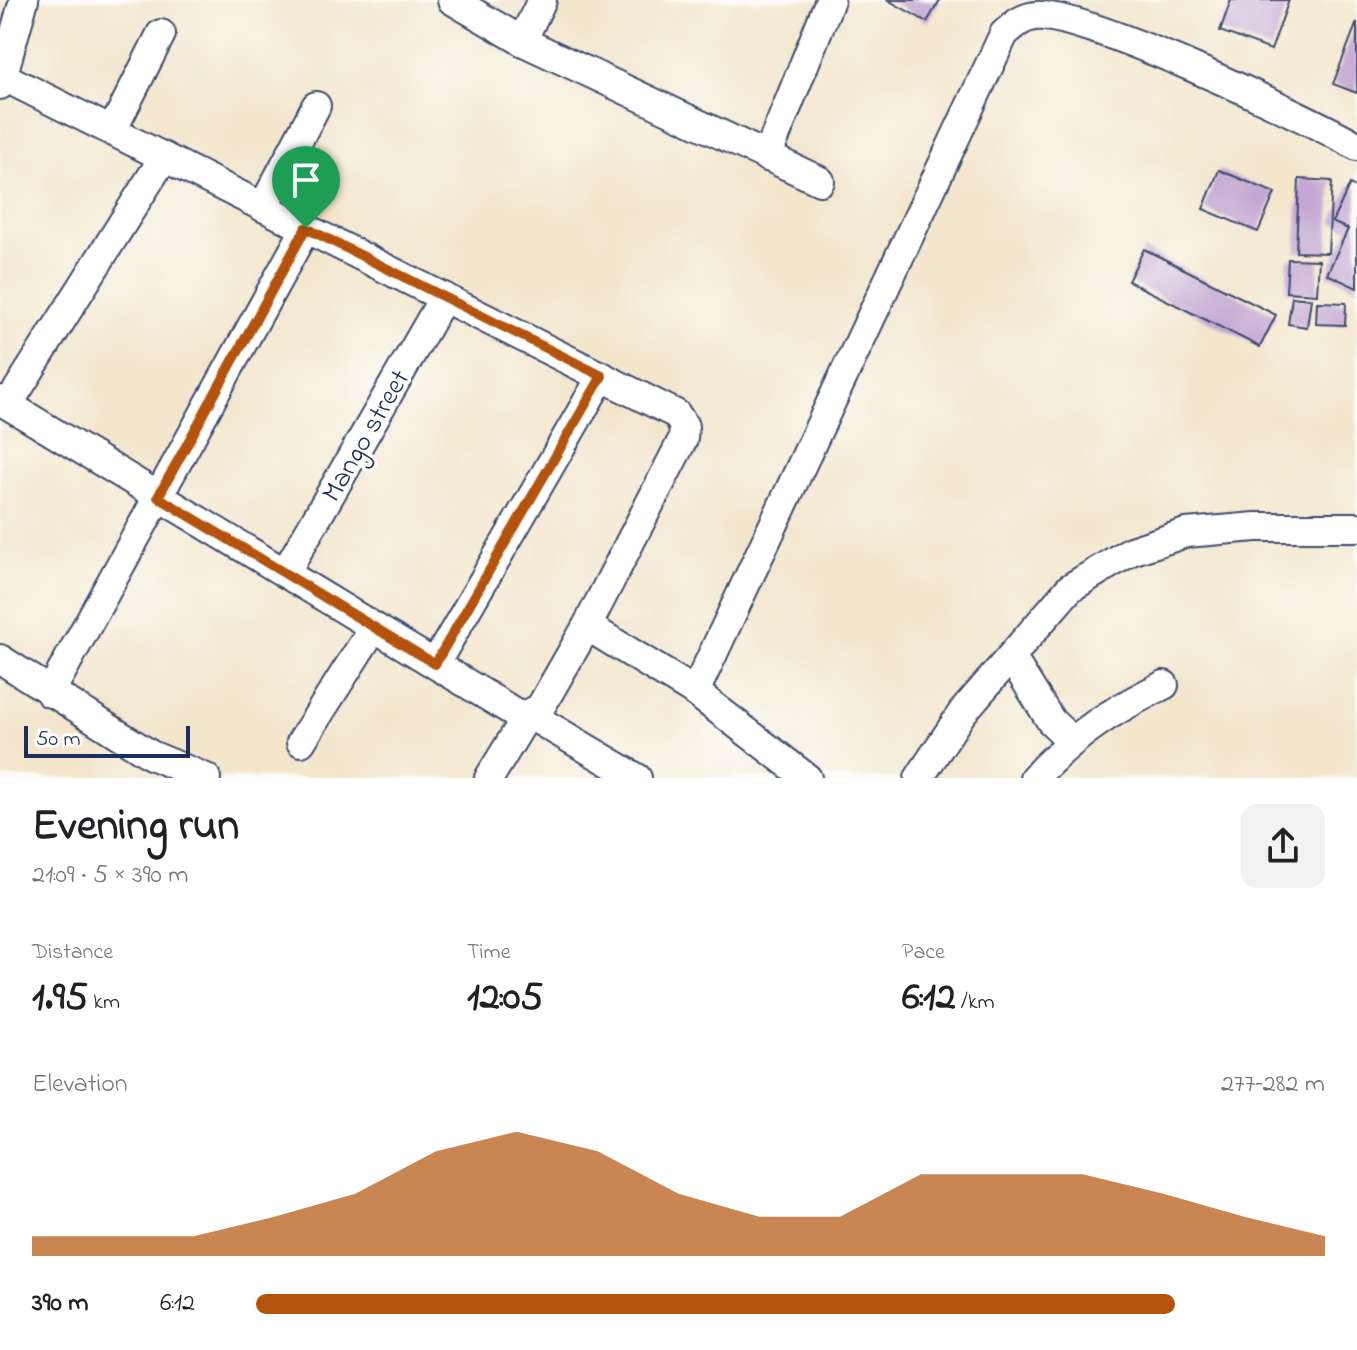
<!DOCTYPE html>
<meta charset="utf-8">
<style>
body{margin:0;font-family:"Indie Flower",sans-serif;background:#f2f2f2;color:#202124;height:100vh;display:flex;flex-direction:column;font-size:30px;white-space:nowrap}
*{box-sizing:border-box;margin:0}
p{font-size:26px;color:#757577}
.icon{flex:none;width:44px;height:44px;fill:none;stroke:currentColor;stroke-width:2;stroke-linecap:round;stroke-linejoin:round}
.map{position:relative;height:778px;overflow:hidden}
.details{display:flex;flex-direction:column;background:#fff;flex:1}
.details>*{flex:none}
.scale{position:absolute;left:24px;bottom:20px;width:166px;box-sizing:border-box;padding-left:8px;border:4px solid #1b2f5e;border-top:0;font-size:22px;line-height:28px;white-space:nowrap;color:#1b2f5e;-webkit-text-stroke:6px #fdfcf7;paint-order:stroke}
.pin{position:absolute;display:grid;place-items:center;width:68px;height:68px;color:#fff;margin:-82px -34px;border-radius:50% 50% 50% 0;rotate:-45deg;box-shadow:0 0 8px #0007}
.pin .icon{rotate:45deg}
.round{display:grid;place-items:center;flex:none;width:84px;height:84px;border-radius:16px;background:#f2f2f2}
.headline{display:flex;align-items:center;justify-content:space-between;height:136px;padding:0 32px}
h1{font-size:44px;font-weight:700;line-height:60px}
.stats{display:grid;grid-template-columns:repeat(3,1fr);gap:12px;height:136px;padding:8px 32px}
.stats div{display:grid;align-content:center}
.stats b{font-size:40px;font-weight:700}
.stats small{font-size:22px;font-weight:400}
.stats p{font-size:22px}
.chart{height:224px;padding:16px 32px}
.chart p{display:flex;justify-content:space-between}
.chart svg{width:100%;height:144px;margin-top:8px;fill:#b45309;opacity:.7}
ul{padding:0 32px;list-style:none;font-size:26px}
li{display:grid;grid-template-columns:128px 96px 1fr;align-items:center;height:60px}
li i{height:20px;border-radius:10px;background:#b45309}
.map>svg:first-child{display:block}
</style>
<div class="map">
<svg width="1357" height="778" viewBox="0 0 1357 778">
<rect width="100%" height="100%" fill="#fdfcf7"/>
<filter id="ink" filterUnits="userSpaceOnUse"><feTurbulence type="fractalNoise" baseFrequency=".0125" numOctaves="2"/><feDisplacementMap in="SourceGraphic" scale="16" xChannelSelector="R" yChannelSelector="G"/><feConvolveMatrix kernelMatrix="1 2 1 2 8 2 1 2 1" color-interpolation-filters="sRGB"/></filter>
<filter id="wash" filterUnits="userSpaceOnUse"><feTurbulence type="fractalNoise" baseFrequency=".006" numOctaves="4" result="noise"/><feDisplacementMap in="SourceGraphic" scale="32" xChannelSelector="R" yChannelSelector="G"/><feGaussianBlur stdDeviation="1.8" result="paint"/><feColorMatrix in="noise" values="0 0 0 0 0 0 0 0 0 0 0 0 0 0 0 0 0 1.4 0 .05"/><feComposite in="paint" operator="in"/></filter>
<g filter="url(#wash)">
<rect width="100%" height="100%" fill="#f3e6cd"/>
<g id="blocks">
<g fill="#c4a8d3">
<path d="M888 0H940L927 22Z"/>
<path d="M1231 0H1289L1271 50 1220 31Z"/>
<path d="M1357 22V93L1333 84Z"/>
<path d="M1219 170 1275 193 1258 232 1203 209Z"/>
<path d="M1299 179 1332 181 1328 253 1296 252Z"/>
<path d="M1350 184 1357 188V288L1327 274 1348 229 1332 222Z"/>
<path d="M1144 249 1276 315 1260 347 1128 281Z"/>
<path d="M1288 259 1319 260 1317 294 1286 292Z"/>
<path d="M1292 297 1311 299 1307 327 1288 324Z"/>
<path d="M1317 302 1346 303 1345 325 1316 324Z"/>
</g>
</g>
</g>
<g filter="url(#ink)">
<use href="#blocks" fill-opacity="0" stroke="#3b4a6f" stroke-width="2"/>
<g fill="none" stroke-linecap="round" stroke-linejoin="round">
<defs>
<g id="minor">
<path d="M452 0 522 41 820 181"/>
<path d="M522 41 542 0"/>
<path d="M4 77 676 414 684 426 683 439 587 626 540 708 528 714 489 778"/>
<path d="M0 85 24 0"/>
<path d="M112 131 161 34"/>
<path d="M767 157 830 0"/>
<path d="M263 207 316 106"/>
<path d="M0 400 517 714H528L637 778"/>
<path d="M8 405 164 157"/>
<path d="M285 573 444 297"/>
<path d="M587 626 695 692 807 778"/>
<path d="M1011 657 1051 721 1071 740"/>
<path d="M0 659 151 755 206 778"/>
<path d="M435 664 602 376"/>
<path d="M695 692 1004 34C1014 25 1021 18 1035 16 1080 10 1309 118 1357 146"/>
<path d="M50 693 306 228"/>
<path d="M301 742 374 627"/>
<path d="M919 778 962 713 1070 588 1131 551 1186 533 1256 527H1357"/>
<path d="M1034 778C1077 733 1109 712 1164 685"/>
</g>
</defs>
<use href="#minor" stroke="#3b4a6f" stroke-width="32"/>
<use href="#minor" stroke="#fff" stroke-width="28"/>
</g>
</g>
<g fill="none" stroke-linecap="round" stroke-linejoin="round" filter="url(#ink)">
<defs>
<path id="route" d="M306 228 602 376 435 664 158 497Z"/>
</defs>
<use href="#route" stroke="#fff" stroke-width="16"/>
<use href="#route" stroke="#b45309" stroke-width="10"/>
</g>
<g text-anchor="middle" stroke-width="7" stroke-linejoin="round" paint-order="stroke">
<g font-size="28" fill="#1b2f5e" stroke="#fdfcf7">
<text transform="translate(364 435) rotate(-60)" y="10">Mango street</text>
</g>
</g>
</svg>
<div class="scale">50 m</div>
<div class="pin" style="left:306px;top:228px;background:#1e9e55"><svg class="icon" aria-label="arrive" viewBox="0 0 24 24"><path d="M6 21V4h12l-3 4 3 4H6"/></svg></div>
</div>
<section class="details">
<div class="headline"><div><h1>Evening run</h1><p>21:09 · 5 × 390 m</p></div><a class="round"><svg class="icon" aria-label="share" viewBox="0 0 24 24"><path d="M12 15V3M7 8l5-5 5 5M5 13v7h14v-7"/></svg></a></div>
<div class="stats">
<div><p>Distance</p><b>1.95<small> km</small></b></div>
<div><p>Time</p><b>12:05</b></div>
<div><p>Pace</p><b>6:12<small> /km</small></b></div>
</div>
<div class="chart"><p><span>Elevation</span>277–282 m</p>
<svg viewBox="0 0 160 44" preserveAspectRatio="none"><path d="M0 44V38L10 38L20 38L30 32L40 25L50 12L60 6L70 12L80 25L90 32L100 32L110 19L120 19L130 19L140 25L150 32L160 38V44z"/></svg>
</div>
<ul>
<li><b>390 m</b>6:12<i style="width:86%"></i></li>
</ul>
</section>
